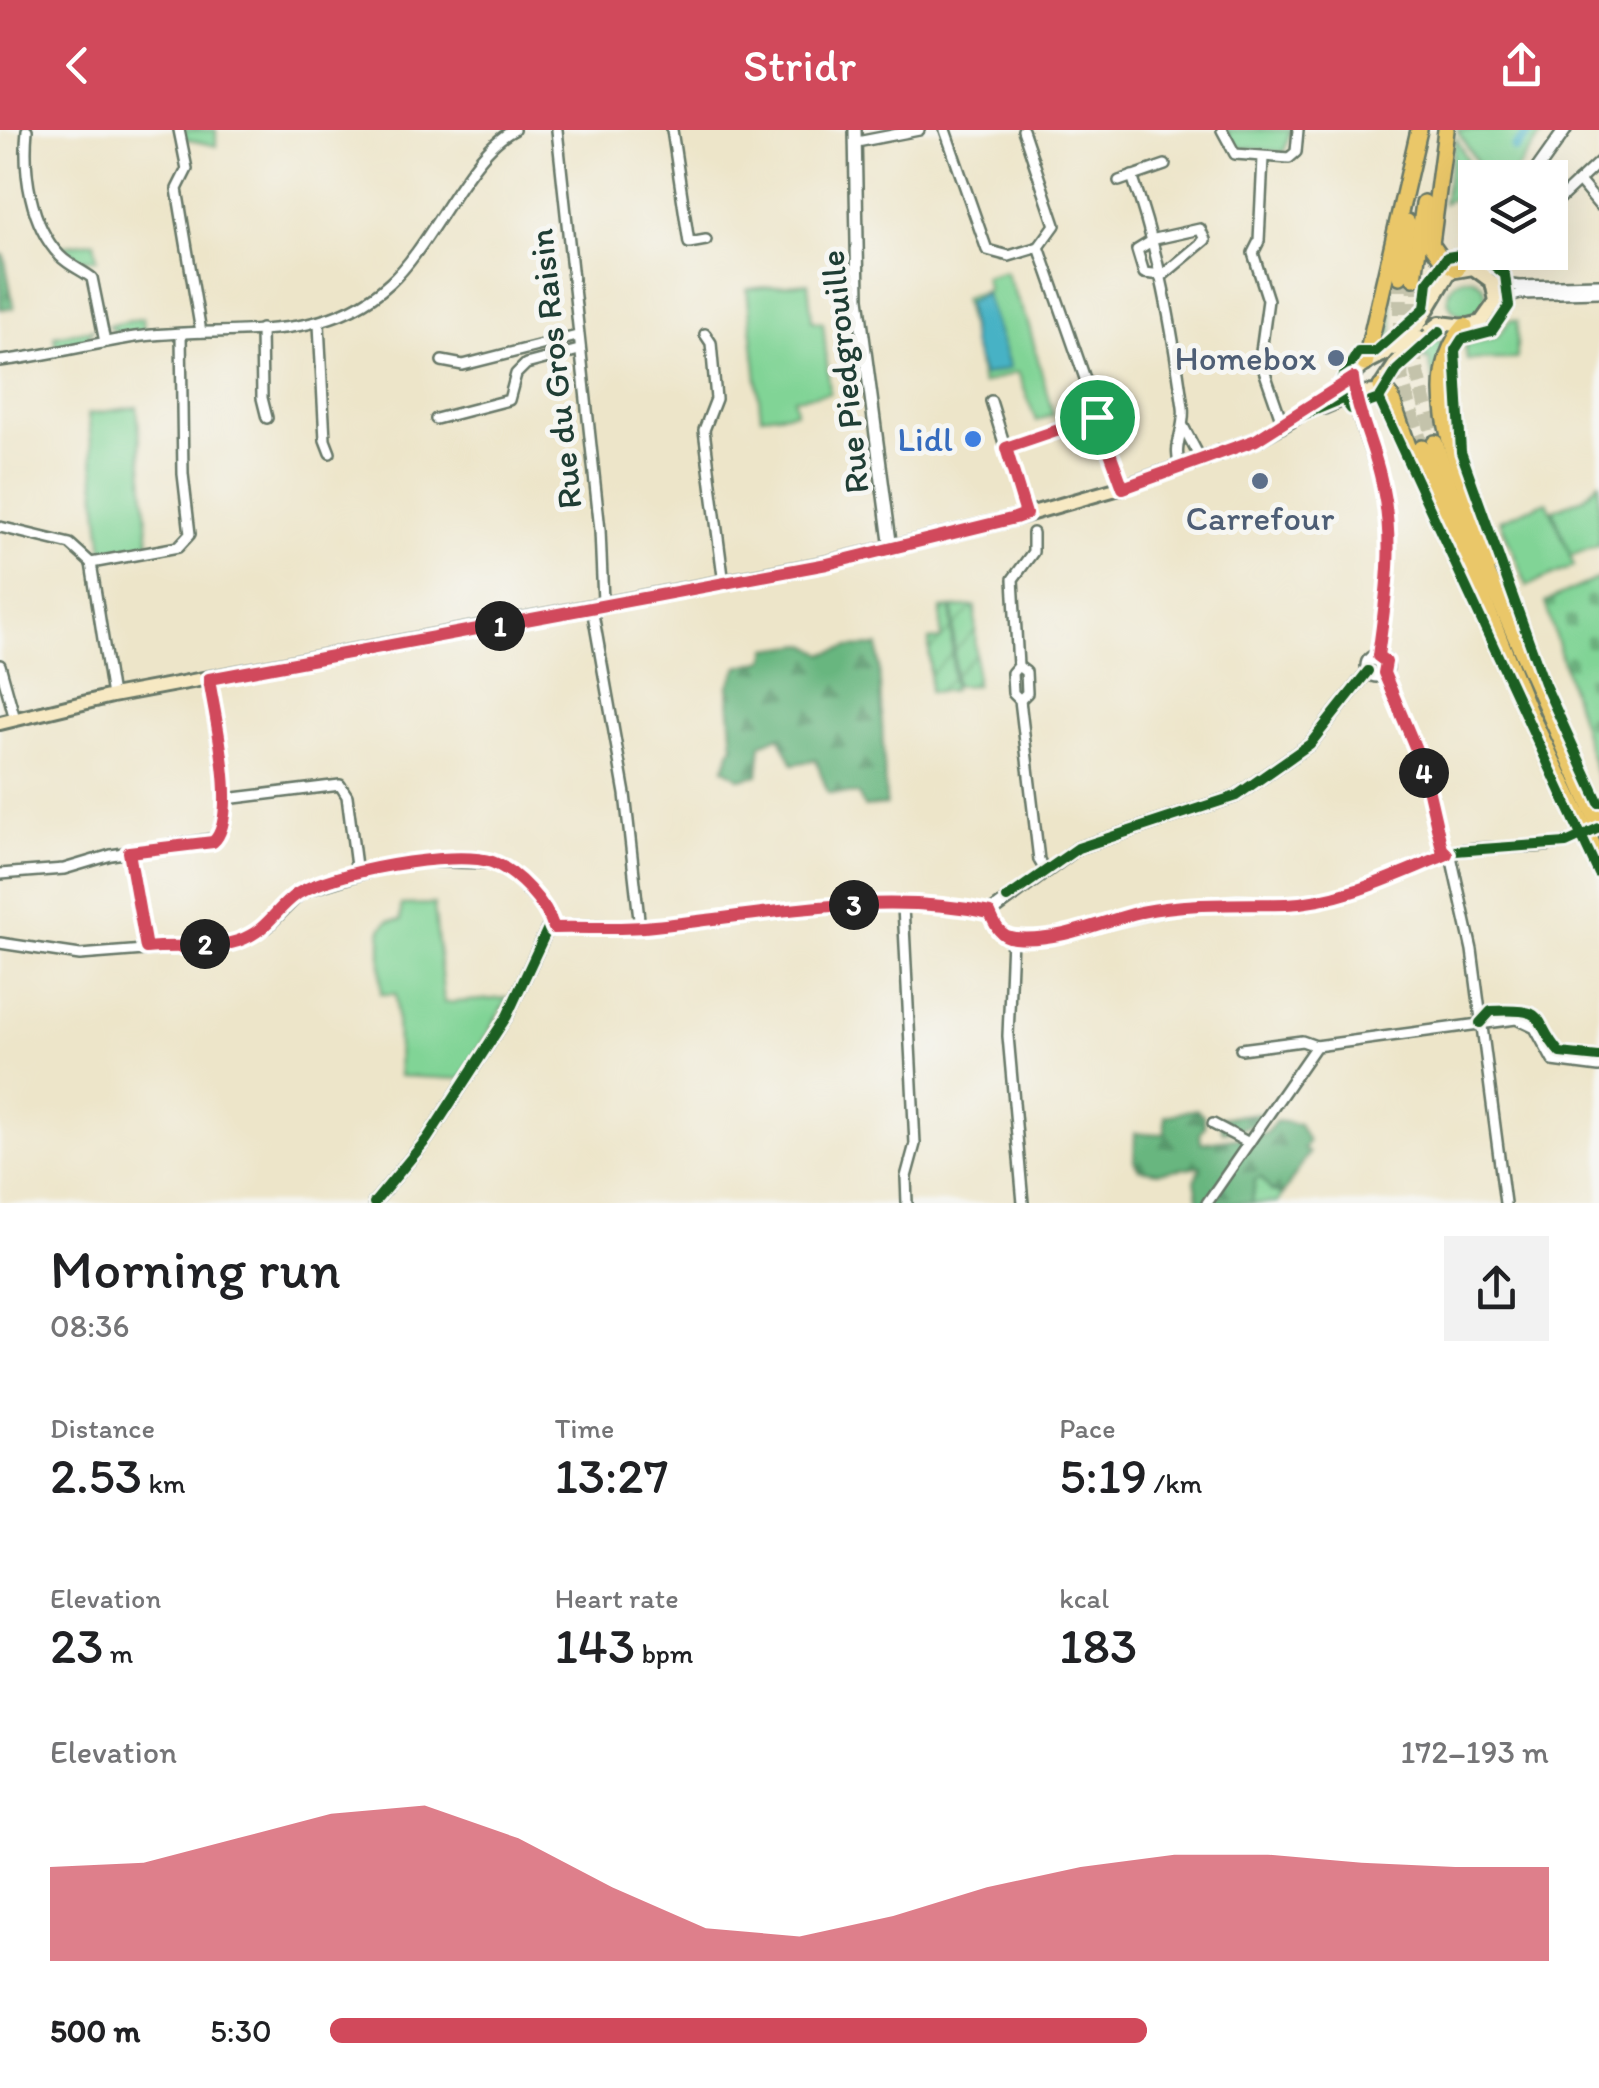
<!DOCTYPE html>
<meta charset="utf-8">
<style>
body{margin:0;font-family:Itim,sans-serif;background:#f2f2f2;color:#202124;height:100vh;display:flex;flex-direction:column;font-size:38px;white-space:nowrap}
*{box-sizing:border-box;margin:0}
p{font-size:32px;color:#757577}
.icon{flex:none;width:55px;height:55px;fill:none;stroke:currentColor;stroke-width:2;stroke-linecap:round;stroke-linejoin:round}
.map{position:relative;height:1073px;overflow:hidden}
.details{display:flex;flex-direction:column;background:#fff;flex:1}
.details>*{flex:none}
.fabs{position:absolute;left:1458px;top:30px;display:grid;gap:20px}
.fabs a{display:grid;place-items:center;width:110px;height:110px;border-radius:0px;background:#fff;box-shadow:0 10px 40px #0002;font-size:50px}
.pin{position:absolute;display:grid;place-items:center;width:85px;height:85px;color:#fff;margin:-42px;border:5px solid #fff;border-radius:50%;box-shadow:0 2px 10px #0007}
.km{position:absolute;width:50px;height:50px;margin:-25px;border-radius:50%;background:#222;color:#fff;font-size:28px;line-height:50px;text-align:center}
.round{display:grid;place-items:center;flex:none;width:105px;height:105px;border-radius:0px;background:#f2f2f2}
.overview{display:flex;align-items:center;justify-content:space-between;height:170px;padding:0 50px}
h1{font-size:55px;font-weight:600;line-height:75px}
.figures{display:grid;grid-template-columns:repeat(3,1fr);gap:15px;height:170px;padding:10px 50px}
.figures div{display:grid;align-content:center}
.figures b{font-size:50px;font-weight:600}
.figures small{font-size:28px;font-weight:400}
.figures p{font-size:28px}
.chart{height:280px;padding:20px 50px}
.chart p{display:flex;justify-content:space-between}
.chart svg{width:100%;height:180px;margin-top:10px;fill:#d1495b;opacity:.7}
ul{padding:0 50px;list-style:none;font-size:32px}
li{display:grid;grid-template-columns:160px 120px 1fr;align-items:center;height:75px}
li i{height:25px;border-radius:12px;background:#d1495b}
header{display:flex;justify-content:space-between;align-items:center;height:130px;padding:0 50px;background:#d1495b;color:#fff;font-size:45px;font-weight:600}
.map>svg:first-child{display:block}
</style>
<header><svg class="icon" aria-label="back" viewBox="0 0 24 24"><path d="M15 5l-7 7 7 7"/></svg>Stridr<svg class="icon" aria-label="share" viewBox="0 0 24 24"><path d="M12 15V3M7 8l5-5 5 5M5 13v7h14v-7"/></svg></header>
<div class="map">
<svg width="1599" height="1073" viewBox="0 0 1599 1073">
<defs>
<pattern id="forest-firs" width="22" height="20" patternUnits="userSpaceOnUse" patternTransform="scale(2.5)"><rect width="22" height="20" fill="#68b67f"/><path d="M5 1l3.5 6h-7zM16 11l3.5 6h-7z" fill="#559569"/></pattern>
<pattern id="cemetery-stones" width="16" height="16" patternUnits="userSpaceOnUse" patternTransform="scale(2.5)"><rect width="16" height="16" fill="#81d496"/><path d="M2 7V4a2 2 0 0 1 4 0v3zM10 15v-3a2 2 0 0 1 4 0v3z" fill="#69ad7b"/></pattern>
<pattern id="garden-furrows" width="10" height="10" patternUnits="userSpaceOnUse" patternTransform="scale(2.5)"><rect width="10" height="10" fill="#81d496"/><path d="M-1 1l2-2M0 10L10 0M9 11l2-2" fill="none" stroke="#69ad7b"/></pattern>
</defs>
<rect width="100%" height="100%" fill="#f6f6f2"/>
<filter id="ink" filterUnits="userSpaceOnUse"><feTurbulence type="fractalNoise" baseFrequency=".01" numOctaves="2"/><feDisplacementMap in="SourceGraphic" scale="20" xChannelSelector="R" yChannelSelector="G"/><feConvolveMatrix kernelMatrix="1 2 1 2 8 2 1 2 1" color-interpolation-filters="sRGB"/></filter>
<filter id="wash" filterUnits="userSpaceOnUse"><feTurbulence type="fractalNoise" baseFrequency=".0048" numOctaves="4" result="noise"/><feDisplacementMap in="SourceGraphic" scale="40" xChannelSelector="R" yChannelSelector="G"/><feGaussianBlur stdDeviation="2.25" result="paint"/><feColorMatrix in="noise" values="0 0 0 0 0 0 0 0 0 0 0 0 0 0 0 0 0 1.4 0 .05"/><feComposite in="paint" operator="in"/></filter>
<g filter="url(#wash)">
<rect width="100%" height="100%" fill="#ede5c9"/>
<g fill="#81d496" stroke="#508865" stroke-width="2.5">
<path d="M183 0H216V16L185 9Z"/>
<path d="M1227 0H1291L1284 22 1233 17Z"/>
<path d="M1457 0H1545L1511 48 1483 43Z"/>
<path d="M1456 8 1476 47 1475 60 1443 73Z"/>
<path d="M94 112 97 129 71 130 59 116Z"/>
<path d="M1005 141 1029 196 1053 285 1036 291 1018 242 982 254 963 168 988 160 984 147Z"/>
<circle cx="1467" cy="167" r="19"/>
<path d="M808 153 812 191 823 193 830 263 794 268 796 282 761 286 747 159Z"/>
<path d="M1391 160 1393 205 1376 217 1386 165Z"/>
<path d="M143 188 144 202 121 206 108 196Z"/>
<path d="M1510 190 1517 191V229L1467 230 1465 215 1497 207Z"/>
<path d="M93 199 83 215 57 220 54 206Z"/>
<path d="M1437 209 1442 212 1440 273 1428 228 1423 229 1422 221Z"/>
<path d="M137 277 149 414 103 422 88 284Z"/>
<path d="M1599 352V415L1570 426 1574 436 1527 456 1500 390 1547 371 1570 425 1553 380 1583 368Z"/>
<path d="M434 774 444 873 508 868 461 949 399 946 396 864H381V799L388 791 401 790V775Z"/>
<path d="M1261 1047 1271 1061 1283 1064 1277 1073H1252L1255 1050Z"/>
</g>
<g fill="url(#forest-firs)" stroke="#447a5a" stroke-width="2.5">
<path d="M0 124 4 125 14 178 0 179Z"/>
<path d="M806 514 824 524 849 517 878 516 886 675 864 677 858 664 828 663 816 630 793 634 779 606 761 614 758 645 740 649 724 638 733 615 728 557 738 537 765 530 768 519Z"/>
<path d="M1196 979 1203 985 1205 996 1200 1003 1201 1013 1266 1003 1276 991 1299 994 1308 1012 1303 1019 1309 1023 1283 1064 1271 1061 1261 1047 1255 1050 1252 1073H1199L1195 1050 1201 1036 1158 1042 1139 1039 1134 1031 1135 1003 1165 1004V986Z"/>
<path d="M1260 983 1261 994 1223 1002 1219 988Z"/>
</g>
<path fill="url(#cemetery-stones)" stroke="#508865" stroke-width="2.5" d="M1599 448V654L1545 472Z"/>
<g fill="url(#garden-furrows)" stroke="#508865" stroke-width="2.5">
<path d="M975 476 976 555 955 556 953 478Z"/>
<path d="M951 478 953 560 930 562 929 510 941 509V479Z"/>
</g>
<path fill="#47b2c5" stroke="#33787c" stroke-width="2.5" d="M985 163 1010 238 983 246 972 214 967 172Z"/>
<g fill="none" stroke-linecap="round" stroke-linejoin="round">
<path stroke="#47b2c5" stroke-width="10" d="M1515 18 1531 0"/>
</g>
</g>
<g filter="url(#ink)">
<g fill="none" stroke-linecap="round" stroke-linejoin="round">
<g stroke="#c4c3ab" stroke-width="15" stroke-dasharray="15 8" stroke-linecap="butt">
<path d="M1400 146 1401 249 1422 318"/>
<path d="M1414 148 1415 233 1435 313"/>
</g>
<defs>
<g id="minor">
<path d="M27 0C23 42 30 94 60 126 70 136 82 140 92 148L105 212"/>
<path d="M179 0 187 39 177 59 201 202"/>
<path d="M557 0 600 400 603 472"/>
<path d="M672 0 689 113 706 110"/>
<path d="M945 0 987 120 1009 126 1039 117 1123 357"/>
<path d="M1023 0 1055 95 1039 117"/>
<path d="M1222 0 1235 24 1289 28 1296 22 1298 0"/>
<path d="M857 12 919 0"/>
<path d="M1263 28 1259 111 1253 123 1268 170 1260 229 1283 295"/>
<path d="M1132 46C1159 122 1172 197 1183 277 1186 299 1172 315 1180 337"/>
<path d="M1119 51 1165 35"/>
<path d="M1579 51 1599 75"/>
<path d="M1550 78 1599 32"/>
<path d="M1200 99 1205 110 1163 145 1144 143 1137 120 1155 109Z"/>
<path d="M1492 152 1519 156 1599 154"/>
<path d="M1496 171 1520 164 1599 162"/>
<path d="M319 194 325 310 330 323"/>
<path d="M261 199 262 268 267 288"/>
<path d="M705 204 711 213 716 269 704 300 724 454"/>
<path d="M0 231C46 226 90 214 135 207 224 194 319 218 390 153 433 114 468 23 514 0"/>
<path d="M442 231 463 235 577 206"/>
<path d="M991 271 1026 384"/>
<path d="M436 289 509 270 516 244 526 234 579 220"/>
<path d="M1183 296 1201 330"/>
<path d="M1006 319 1097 287"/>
<path d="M0 397 70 414 91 433 112 566"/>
<path d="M1033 403V422L1013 449 1018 536 1012 543 1013 563 1020 570 1039 730 1045 740"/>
<path d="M91 433 178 417 190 404 183 344 181 204"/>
<path d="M592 478 625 664 640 798"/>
<path d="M0 535 15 589"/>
<path d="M1018 536 1026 542 1027 563 1020 570"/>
<path d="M1385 543 1423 636 1442 719 1451 726 1472 820 1505 1073"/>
<path d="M226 669 340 655 347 666 357 744"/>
<path d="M129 722 146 818"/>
<path d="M0 744 64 739 111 725 218 708 226 669 209 549"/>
<path d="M903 776 915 1014 906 1047 907 1073"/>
<path d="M990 783C995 795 1000 807 1015 808 1071 813 1124 783 1179 777 1235 770 1292 779 1346 764 1385 754 1421 728 1460 720 1503 712 1548 726 1587 703"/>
<path d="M1012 808 1008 906 1023 1073"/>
<path d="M0 813 80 825 234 813 267 797 302 762 403 731 495 733 513 744 545 780 554 798"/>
<path d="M1241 919 1302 911 1316 916"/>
<path d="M1213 994 1249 1013"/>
<path d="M1207 1073 1316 916 1516 889 1535 898 1553 931 1599 937"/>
</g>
<g id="tertiary">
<path d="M855 0 858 168 891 419"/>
<path d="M1531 48 1565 0"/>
<path d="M1486 122V145"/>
<path d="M1357 263C1355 292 1376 325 1382 354 1395 414 1386 466 1378 526"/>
<circle cx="1377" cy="536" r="10"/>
<path d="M374 1073 427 1009 507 886 547 800C578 792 615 800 647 797 760 787 876 760 990 783L1078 718 1236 666 1310 614 1368 541"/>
</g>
<g id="secondary">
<path d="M1419 194 1450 142 1473 138 1492 152 1496 171 1481 192 1465 196 1440 193 1420 208"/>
<path d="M1324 277 1357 263 1377 262 1396 233"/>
<path d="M0 593 112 566 827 433 1015 388 1123 357 1256 310 1318 275 1365 234 1394 219"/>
</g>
<g id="primary">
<path d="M1446 0 1431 114 1443 131 1457 139"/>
<path d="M1400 146 1407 92"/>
<path d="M1414 148 1424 73"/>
<path d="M1465 196C1410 257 1473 368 1492 433"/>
<path d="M1365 234 1419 0"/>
<path d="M1381 257 1390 265 1417 342 1451 418"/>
<path d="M1435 313 1450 359 1599 695"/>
<path d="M1422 318 1529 582 1599 728"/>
</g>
</defs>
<use href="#minor" stroke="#677868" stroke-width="14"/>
<use href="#tertiary" stroke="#677868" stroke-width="16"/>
<use href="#secondary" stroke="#677868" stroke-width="18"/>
<use href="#primary" stroke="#677868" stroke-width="20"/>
<use href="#minor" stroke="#fff" stroke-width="9"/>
<use href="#tertiary" stroke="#fff" stroke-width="11"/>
<use href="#secondary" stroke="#f7e9c3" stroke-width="12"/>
<use href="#primary" stroke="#eac769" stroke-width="15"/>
<defs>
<g id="secondary-bridge">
<path d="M1394 219 1419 194"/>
<path d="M1396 233 1420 208"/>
</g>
</defs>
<use href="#secondary-bridge" stroke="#677868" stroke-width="18" stroke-linecap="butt"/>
<use href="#secondary-bridge" stroke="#f7e9c3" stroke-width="12"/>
<defs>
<g id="cycleway">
<path d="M1485 128 1505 145 1509 176 1492 201 1462 209 1455 220 1461 322 1544 553 1599 673"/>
<path d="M1440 201 1397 240 1379 269 1351 279 1343 268 1341 250 1358 222H1375L1425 178 1428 152 1447 127 1478 122"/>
<path d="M1379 269 1599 744"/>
<path d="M1294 289 1357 263C1355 292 1376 325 1382 354 1395 414 1386 466 1378 526"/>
<path d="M1007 768 1078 718 1236 666 1310 614 1368 541"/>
<path d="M1480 893 1491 881C1553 878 1530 889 1560 923L1599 927"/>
<path d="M374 1073 427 1009 507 886 547 800C578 792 615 800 647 797 760 787 876 760 990 783L998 800 1012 808 1055 806 1179 777 1238 771 1287 774 1345 765 1455 721 1566 713 1599 698"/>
</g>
</defs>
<use href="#cycleway" stroke="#f6f6f2" stroke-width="16"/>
<use href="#cycleway" stroke="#1b5e20" stroke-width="10"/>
</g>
</g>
<g fill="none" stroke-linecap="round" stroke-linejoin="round" filter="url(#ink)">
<defs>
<path id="route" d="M1353 248C1357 284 1375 317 1382 354 1395 414 1386 466 1378 526L1386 532 1384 543 1423 636 1442 719 1447 724 1438 728C1389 748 1340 772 1286 774 1237 775 1190 772 1141 782 1098 792 1060 812 1015 808 1000 807 995 795 990 783 879 760 764 785 654 796 621 800 587 797 554 798 546 773 517 741 492 732 454 719 331 742 297 764 273 781 269 800 238 811 212 820 173 815 146 818L129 722 213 712C240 689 214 583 209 549L827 434 1015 388 1026 384 1006 318 1097 287 1123 358 1256 310Z"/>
</defs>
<use href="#route" stroke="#fff" stroke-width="20"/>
<use href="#route" stroke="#d1495b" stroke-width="12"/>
</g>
<g fill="#5c6f8a" stroke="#f6f6f2" stroke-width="4">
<circle cx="1336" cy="228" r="10"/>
<circle cx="1260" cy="351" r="10"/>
</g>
<circle fill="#3f7fe0" stroke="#f6f6f2" stroke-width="4" cx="973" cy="309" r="10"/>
<g text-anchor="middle" stroke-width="10" stroke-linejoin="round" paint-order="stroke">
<g font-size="35" fill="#4e5e75" stroke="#f6f6f2" text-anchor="end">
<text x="1316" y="240">Homebox</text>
<text x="1260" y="400" text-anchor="middle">Carrefour</text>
</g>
<g font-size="35" fill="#1f3d34" stroke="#f6f6f2">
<text transform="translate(555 239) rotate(-96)" y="12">Rue du Gros Raisin</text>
<text transform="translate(844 242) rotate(-96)" y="12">Rue Piedgrouille</text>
</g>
<g font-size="35" fill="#366cbe" stroke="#f6f6f2" text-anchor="end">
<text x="953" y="321">Lidl</text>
</g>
</g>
</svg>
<div class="fabs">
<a><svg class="icon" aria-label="layers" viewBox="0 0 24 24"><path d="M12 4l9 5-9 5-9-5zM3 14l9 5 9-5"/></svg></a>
</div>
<div class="pin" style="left:1097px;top:287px;background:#1e9e55"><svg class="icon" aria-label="arrive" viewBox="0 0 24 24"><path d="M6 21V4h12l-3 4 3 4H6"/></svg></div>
<b class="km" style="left:500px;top:496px">1</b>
<b class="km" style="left:205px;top:814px">2</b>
<b class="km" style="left:854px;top:775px">3</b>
<b class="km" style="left:1424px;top:643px">4</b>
</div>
<section class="details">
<div class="overview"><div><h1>Morning run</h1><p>08:36</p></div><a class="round"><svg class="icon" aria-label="share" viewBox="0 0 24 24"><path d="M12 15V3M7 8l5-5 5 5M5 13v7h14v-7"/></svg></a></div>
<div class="figures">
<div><p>Distance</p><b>2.53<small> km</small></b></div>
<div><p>Time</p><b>13:27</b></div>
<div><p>Pace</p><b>5:19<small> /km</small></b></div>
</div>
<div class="figures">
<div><p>Elevation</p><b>23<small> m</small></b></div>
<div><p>Heart rate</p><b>143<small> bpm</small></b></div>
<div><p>kcal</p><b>183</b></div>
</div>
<div class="chart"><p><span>Elevation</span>172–193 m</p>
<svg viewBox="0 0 160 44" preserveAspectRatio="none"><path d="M0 44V21L10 20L20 14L30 8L40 6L50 14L60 26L70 36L80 38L90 33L100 26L110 21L120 18L130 18L140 20L150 21L160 21V44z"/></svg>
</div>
<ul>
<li><b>500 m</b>5:30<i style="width:67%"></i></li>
</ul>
</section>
